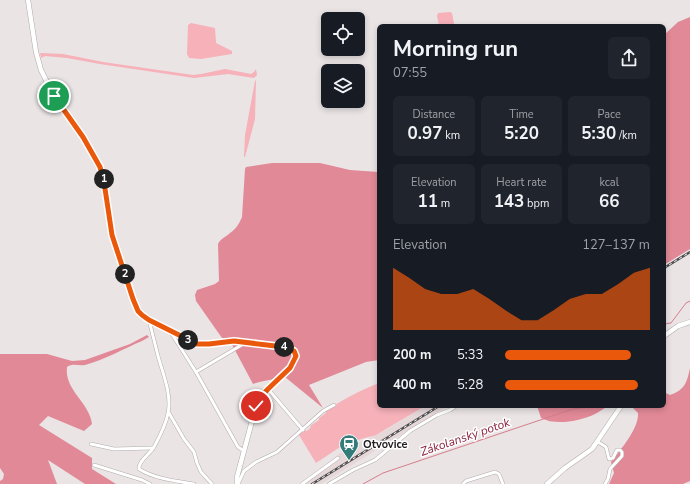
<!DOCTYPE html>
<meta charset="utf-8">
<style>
body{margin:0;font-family:"Nunito Sans",sans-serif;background:#20242c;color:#f1f3f6;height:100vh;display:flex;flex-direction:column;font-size:15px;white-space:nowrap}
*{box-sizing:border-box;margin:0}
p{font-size:13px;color:#9ea1a6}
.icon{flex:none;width:22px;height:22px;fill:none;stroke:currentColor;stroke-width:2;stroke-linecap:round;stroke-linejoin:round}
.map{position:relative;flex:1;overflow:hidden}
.sheet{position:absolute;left:377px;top:24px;width:289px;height:384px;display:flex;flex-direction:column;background:#171b24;border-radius:6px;box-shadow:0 2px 6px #0003}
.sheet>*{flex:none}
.buttons{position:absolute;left:321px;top:12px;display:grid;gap:8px}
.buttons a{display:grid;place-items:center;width:44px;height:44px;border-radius:6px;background:#171b24;box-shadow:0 2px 6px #0003;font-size:20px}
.pin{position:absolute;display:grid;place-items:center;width:34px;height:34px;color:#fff;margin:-17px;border:2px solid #fff;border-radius:50%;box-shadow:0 1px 4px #0007}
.km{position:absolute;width:20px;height:20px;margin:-10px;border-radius:50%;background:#222;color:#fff;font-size:11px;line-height:20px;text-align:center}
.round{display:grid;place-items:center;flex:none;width:42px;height:42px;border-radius:6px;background:#20242c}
.head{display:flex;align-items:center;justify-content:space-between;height:68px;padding:0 16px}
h1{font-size:22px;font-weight:700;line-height:30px}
.stats{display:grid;grid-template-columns:repeat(3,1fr);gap:6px;height:68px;padding:4px 16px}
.stats div{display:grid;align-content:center;border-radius:6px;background:#20242c;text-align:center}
.stats b{font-size:17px;font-weight:700}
.stats small{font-size:11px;font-weight:400}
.stats p{font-size:11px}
.chart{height:112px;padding:8px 16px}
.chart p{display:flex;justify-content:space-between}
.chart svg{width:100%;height:72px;margin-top:4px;fill:#ea580c;opacity:.7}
ul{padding:0 16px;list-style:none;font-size:13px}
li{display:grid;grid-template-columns:64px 48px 1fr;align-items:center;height:30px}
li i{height:10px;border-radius:5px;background:#ea580c}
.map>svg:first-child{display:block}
</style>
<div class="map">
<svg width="690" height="484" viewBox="0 0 690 484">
<rect width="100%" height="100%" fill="#eae4e5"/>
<path fill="#e6d7d9" d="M425 406H448L321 484H302L344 450 386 430Z"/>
<g fill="#f6b1b9">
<path d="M450 12 452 13 454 24 439 25 437 16 438 13Z"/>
<path d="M191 23 215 28 216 43 232 51V54L201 59 189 58 187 54 188 25Z"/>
<path d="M40 53 63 54 103 62 193 75 201 74 225 69 251 74 254 72 256 69 257 75 254 78 228 74 194 78 100 64 67 58 45 56 41 58Z"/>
<path d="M256 80 255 119 245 157H244L245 135 255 81Z"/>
<path d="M379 383V406H425L376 435 354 441 337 449 316 463 299 435 305 430 307 431 311 427 310 426 319 420V418L326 413 325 412C340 400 362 390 379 383Z"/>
</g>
<g fill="#e28997">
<path d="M690 17V249L664 265V35L678 22Z"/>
<path d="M272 163H320L350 170 379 172V360L366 362 309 385 323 408 285 377C274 380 263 380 253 384L229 339 222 338 196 301 195 295 197 290 215 284 219 281 218 244C221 238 226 237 230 233 236 229 239 224 242 217L245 169 246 167Z"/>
<path d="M147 335 149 337 142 341C123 349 104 360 85 365 78 366 73 363 67 367 64 390 90 403 92 424L84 431 48 416 39 425 92 458V469L116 484H85L48 460 57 484H0V481L3 479 4 474 0 468V354H47L72 361 85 360 130 344Z"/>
<path d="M690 368V481L683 484H609L614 473 611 462C620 450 639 429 638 413L631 406H664V386L666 393 670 395C685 390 687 382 690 368Z"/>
<path d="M537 406H609C604 408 599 412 595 414 580 421 556 426 541 418Z"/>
</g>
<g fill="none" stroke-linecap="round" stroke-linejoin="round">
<g stroke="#d57d8b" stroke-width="1">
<path d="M664 324 671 323 686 303 690 301"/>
<path d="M363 484 383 473 573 409 597 406"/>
</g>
<defs>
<g id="street">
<path d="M149 320C152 332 155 344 158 356 163 374 172 395 168 413 166 425 160 436 154 447 150 454 138 461 139 469 155 479 176 481 194 484"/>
<path d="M170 331 196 372 238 447 244 451"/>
<path d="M196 372 245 343"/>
<path d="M268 389 303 430"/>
<path d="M169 413 184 439 194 452 197 463 201 472 212 484"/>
<path d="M598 442 606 447 609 459 613 458 617 450H620L622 452V456L610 469 608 479 605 484"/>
<path d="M91 444 114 449 153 448"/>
<path d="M94 465 142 480 150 484"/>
<path d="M238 484 244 471 256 462 277 452 323 411 334 405"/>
<path d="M302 484 338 458"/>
<path d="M329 484 353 470 375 460 410 431 437 415 450 410 456 406"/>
<path d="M463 484 466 481 495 472 499 474 503 484"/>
</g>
<g id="secondary">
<path d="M28 0 36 52 41 70 54 96 83 137 103 174 112 235 138 311 149 320 197 344H209L233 341 284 347 292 349 295 352C299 365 275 381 267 390 263 395 259 400 256 406L237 477V484"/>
<path d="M664 336 678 326 690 322"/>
<path d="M547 484 565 468 592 449 621 406"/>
</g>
</defs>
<use href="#street" stroke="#b2acad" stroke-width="4"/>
<use href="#secondary" stroke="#b2acad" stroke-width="5.5"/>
<use href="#street" stroke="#fff" stroke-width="3"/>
<use href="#secondary" stroke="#fff" stroke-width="4.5"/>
<defs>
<g id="rail">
<path d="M664 268 690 252"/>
<path d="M312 484 439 406"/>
</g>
</defs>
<use href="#rail" stroke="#514e4f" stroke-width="2.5"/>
<use href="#rail" stroke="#fff" stroke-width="1" stroke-dasharray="3" stroke-linecap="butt"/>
</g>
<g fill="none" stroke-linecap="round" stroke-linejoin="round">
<defs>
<path id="route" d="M54 96 83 137 100 167 104 182 112 235 133 299 138 311 142 315 149 320 197 344H209L234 341 284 347 294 351 296 356 290 368 268 389 261 397 256 406"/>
</defs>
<use href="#route" stroke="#fff" stroke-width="8"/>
<use href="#route" stroke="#ea580c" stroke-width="5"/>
</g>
<defs>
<symbol id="station-pin" viewBox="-11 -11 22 30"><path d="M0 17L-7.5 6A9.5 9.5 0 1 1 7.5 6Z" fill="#337c7a" stroke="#fff"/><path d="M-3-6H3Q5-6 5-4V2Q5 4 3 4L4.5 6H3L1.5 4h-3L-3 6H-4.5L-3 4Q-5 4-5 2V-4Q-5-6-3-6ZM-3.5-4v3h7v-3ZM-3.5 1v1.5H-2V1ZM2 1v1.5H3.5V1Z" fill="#fff"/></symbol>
</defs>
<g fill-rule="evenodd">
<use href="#station-pin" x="338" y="433" width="22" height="30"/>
</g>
<g text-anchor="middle" stroke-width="3" stroke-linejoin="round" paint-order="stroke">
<g font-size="11" font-weight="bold" fill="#222021" stroke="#fff" text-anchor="start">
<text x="363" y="448">Otvovice</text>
</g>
<g font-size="12" font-style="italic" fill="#8a223d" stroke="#fff">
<text transform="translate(465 437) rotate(-19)" y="4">Zákolanský potok</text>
</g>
</g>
</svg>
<div class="buttons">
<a><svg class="icon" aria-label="locate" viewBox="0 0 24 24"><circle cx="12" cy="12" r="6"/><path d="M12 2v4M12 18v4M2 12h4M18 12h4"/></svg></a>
<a><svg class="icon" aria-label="layers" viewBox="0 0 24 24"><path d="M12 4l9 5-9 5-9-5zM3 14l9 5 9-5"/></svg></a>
</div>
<div class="pin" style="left:54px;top:96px;background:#1e9e55"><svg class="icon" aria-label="arrive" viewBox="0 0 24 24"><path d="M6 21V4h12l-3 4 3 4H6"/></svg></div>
<div class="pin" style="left:256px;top:406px;background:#d93025"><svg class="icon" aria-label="check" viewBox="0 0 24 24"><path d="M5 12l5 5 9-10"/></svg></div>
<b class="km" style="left:104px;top:179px">1</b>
<b class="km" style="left:125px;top:274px">2</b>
<b class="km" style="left:188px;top:340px">3</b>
<b class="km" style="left:284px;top:347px">4</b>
<section class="sheet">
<div class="head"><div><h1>Morning run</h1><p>07:55</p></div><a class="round"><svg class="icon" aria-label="share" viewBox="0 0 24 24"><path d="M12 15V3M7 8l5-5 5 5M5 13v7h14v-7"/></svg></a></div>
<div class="stats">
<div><p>Distance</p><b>0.97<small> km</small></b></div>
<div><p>Time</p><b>5:20</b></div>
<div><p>Pace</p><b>5:30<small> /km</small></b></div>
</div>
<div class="stats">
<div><p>Elevation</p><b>11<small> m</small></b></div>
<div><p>Heart rate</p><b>143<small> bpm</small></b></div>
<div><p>kcal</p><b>66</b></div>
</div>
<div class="chart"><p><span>Elevation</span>127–137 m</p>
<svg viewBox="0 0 160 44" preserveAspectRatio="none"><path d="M0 44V6L10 12L20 19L30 22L40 22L50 19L60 25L70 32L80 38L90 38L100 32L110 25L120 22L130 22L140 16L150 9L160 6V44z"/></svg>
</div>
<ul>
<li><b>200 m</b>5:33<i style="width:87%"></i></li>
<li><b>400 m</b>5:28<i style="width:92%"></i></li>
</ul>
</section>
</div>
